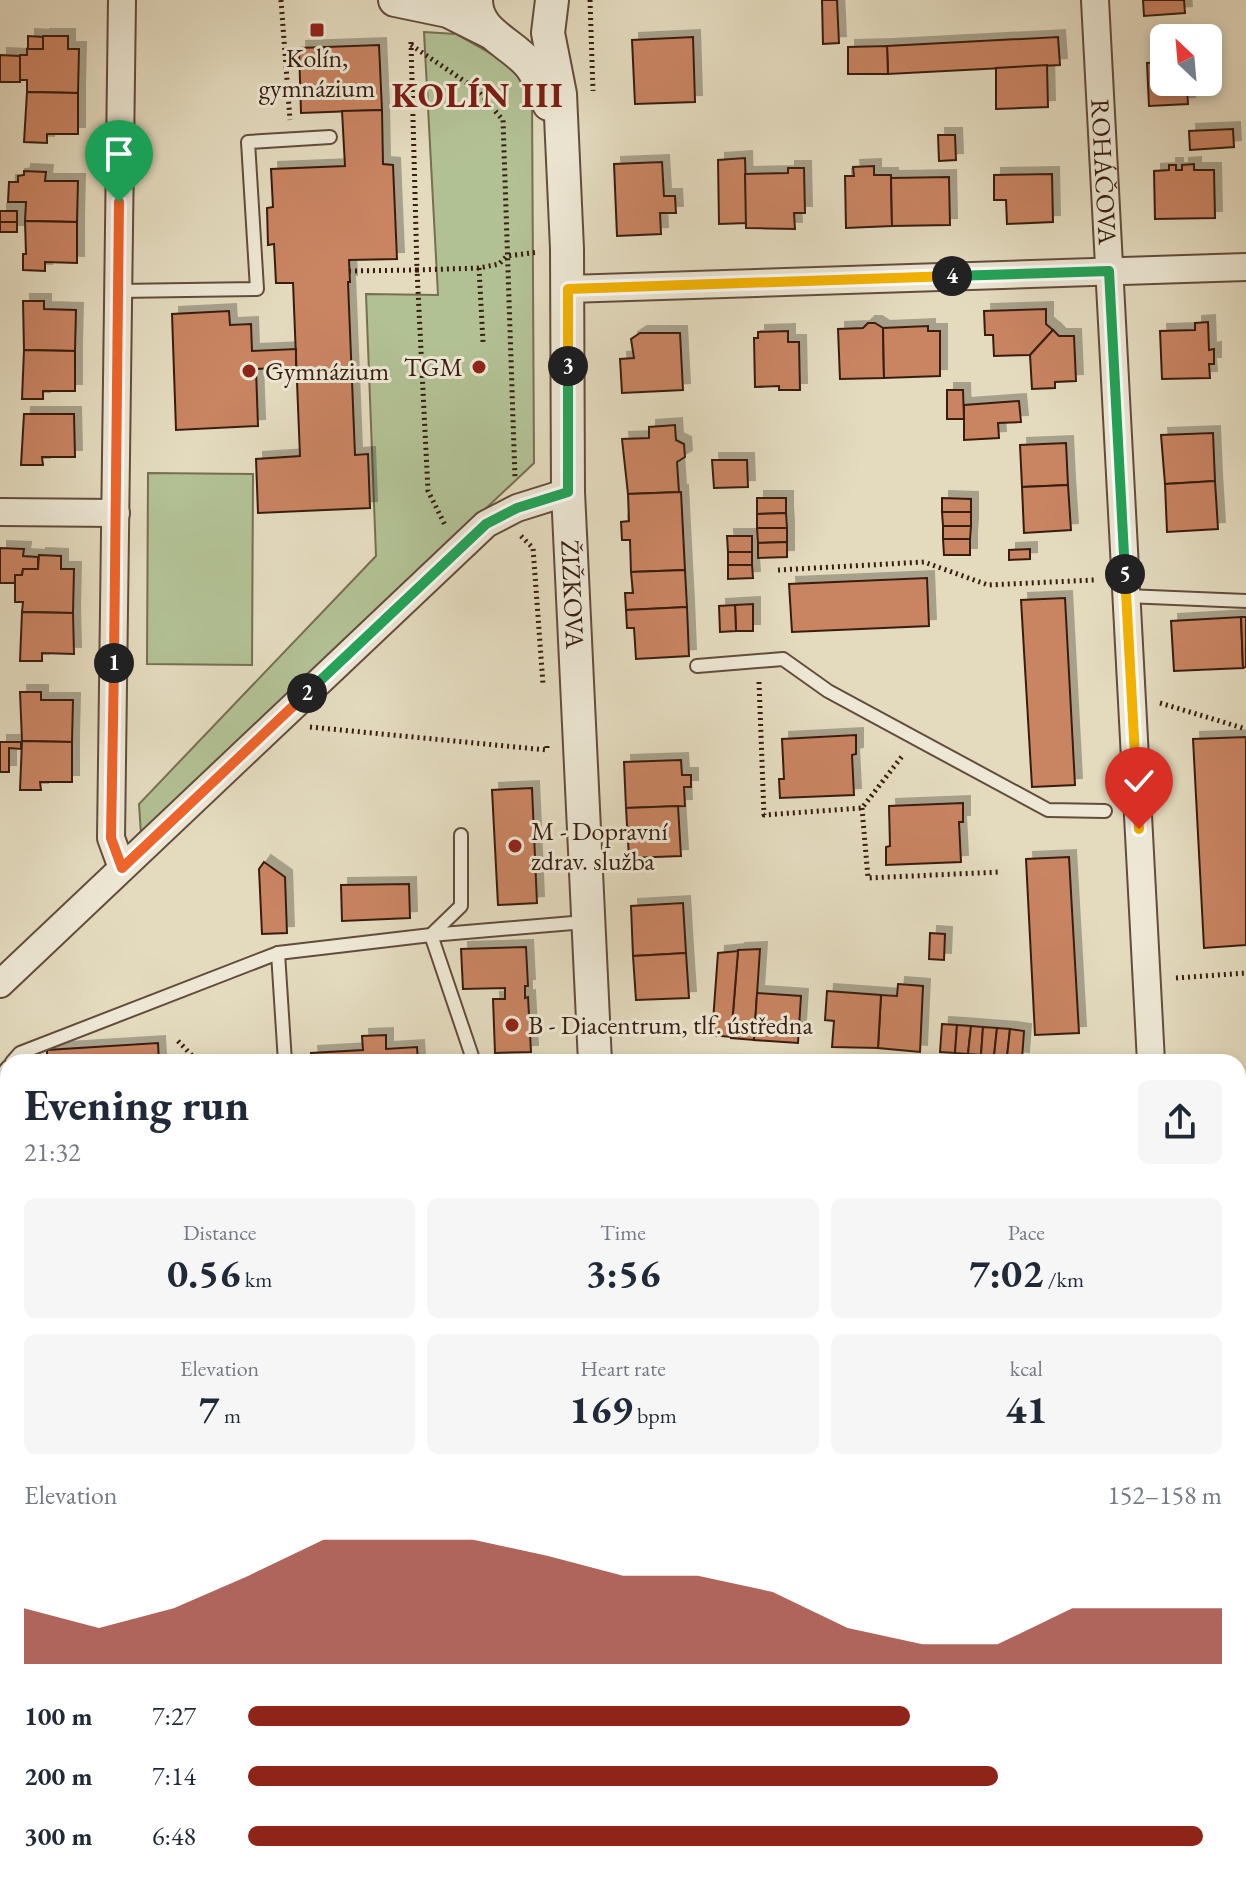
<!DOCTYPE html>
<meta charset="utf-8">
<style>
body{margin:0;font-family:"EB Garamond",serif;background:#f6f6f7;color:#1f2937;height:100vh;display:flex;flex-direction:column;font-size:30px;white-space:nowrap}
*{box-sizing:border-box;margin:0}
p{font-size:26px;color:#747a83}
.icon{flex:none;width:44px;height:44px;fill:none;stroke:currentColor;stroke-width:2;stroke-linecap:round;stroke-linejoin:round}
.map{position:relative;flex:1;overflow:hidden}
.drawer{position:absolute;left:0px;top:1054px;width:1246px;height:830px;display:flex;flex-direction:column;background:#fff;border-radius:24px 24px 0 0;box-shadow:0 4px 12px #0003}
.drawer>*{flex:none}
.needle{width:52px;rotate:334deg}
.buttons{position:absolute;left:1150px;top:24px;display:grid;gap:16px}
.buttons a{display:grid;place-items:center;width:72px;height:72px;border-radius:12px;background:#fff;box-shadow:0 4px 12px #0003;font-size:40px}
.pin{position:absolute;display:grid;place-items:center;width:68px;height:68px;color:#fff;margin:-82px -34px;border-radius:50% 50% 50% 0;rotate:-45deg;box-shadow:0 0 8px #0007}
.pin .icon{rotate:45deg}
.km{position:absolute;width:40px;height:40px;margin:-20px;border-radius:50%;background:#222;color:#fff;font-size:22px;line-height:40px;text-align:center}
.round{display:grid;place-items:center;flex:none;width:84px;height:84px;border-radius:12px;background:#f6f6f7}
.head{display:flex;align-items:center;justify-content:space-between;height:136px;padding:0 24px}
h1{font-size:44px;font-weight:700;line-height:60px}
.stats{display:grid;grid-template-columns:repeat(3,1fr);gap:12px;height:136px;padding:8px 24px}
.stats div{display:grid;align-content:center;border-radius:12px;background:#f6f6f7;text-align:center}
.stats b{font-size:40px;font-weight:700}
.stats small{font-size:22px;font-weight:400}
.stats p{font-size:22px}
.chart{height:224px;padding:16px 24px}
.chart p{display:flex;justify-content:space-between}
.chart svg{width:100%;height:144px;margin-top:8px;fill:#8f2418;opacity:.7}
ul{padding:0 24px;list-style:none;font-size:26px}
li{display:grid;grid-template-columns:128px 96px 1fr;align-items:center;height:60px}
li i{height:20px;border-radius:10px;background:#8f2418}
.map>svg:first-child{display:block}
</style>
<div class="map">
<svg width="1246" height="1883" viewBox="0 0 1246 1883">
<defs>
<filter id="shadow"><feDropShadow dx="7" dy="-7" stdDeviation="0" flood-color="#0004"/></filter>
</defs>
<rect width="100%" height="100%" fill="#e4dbbf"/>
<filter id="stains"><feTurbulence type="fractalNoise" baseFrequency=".0025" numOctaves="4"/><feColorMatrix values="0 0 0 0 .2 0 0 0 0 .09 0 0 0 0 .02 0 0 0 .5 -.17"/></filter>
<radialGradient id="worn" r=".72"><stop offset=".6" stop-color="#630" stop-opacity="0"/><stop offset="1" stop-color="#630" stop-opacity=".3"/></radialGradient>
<g fill="#b2c194" stroke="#766f52" stroke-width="2">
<path d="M424 32 456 34 513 66 532 93 534 463 141 834 139 804 376 556 366 294 438 295Z"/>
<path d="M148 473 253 474 252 665 147 664Z"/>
</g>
<g fill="#c98462" stroke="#391d11" stroke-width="2" filter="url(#shadow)">
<path d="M822 0H837L839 43 823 44Z"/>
<path d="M1143 0H1184L1185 13 1144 16Z"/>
<path d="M28 36 44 37 43 49 28 50Z"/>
<path d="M43 36H68V49H79L78 93 27 92V80H19L20 55H27V49H43Z"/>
<path d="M693 37 695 102 635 104 632 40Z"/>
<path d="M1058 37 1060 65 888 74 887 46Z"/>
<path d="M379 45 382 110 301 113 299 48Z"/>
<path d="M887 46 888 74H848V47Z"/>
<path d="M0 55 20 56V82H0Z"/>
<path d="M1164 62V82H1193L1194 90H1187L1188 104 1149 106 1147 63Z"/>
<path d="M1047 65 1048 107 996 109V68Z"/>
<path d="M27 92 78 93V134H47V143L24 142Z"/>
<path d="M382 110 383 164 393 165 397 259 349 260 350 282H348L355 455 368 454 370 508 258 513 256 459 300 456 293 283H276L274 244 268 245 267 208 273 207 271 169 345 166 342 111Z"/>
<path d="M1233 129 1234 147 1190 150 1189 131Z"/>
<path d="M938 135H955L956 160 939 161Z"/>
<path d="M745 158 747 223 719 224 718 160Z"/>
<path d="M662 162 664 196H675L676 213H660L661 234 617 236 614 164Z"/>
<path d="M1194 164V170H1214L1215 218 1155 219 1154 171 1169 170V165H1176V170H1182V165Z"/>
<path d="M874 166V175H891L892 226 846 228 845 176H854L853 167Z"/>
<path d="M788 168H804L805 213H794L795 229 746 228 745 174 788 173Z"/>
<path d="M24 171 46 172 45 181H78L77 222 25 221 26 202H8L9 182H18V176L24 175Z"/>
<path d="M1052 174 1053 222 1007 224 1006 200H994V175Z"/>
<path d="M949 177 950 225 892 226 891 178Z"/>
<rect x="0" y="211" width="17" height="11"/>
<path d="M25 221 77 222V263L45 262V271L23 270V254H26Z"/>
<rect x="0" y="222" width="17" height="10"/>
<path d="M23 301H44V309L76 310 75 351 24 350Z"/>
<path d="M1046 309V324L1053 330 1030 355 994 356 993 335H985L984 311Z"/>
<path d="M229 311 230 325 251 324 252 351 296 349V367L256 369 258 426 176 430 172 314Z"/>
<path d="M1208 322 1209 350 1214 349V364H1209L1210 378 1162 379 1160 331 1195 330V323Z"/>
<path d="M868 323H875L883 328 884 378 840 379 838 329 863 328Z"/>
<path d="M928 326V331H940V376L884 378 883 328Z"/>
<path d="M1053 330 1059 336H1074L1076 381 1055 382V388L1032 389 1030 355Z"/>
<path d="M788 331V342H799L800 390H779V386L755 387 754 338H758V332Z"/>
<path d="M640 333H680L683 390 622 393 620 359 634 358 631 339Z"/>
<path d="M24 350 75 351V391H43V399H22Z"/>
<path d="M947 390H963L964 419H947Z"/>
<path d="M1019 401 1021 422 998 423 999 438 964 440V405Z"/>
<path d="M24 414H74L75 457H42L43 465H21Z"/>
<path d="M675 425 676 440 684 444 685 457 677 462 679 492 628 494 622 439 649 438V427Z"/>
<path d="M1213 433 1215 481 1165 484 1161 435Z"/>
<path d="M1066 443 1068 485 1022 487 1020 445Z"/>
<path d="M712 460H747L748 487 714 488Z"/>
<path d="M1215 481 1218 529 1167 532 1165 484Z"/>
<path d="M1068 485 1071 530 1024 533 1022 487Z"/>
<path d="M681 492 685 570 631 572 630 540H622L621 522 629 521 628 494Z"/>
<path d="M757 498H786V513L757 514Z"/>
<path d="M942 498 971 499V512H942Z"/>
<path d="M942 512H971V526H943Z"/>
<path d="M786 513 787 528H757V514Z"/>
<path d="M943 526H971L970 539H943Z"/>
<path d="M757 528H787V542L758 543Z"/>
<path d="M727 536H752V552H728Z"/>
<path d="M943 539H970V555H944Z"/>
<path d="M787 542V557L758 558V543Z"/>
<path d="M0 548 24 549 23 556 38 557V569H23L22 575H15V583H0Z"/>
<path d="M1030 549V559L1009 560V550Z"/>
<rect x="728" y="552" width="24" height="13"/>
<path d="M39 555 61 556V569H74L73 613 22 612 23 602H15V575H22L23 569H38Z"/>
<path d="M728 565H752L753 578 728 579Z"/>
<path d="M685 570 687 607 626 610 625 593H633L631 572Z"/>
<path d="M927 578 929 626 792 632 789 584Z"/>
<path d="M1065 598 1075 785 1032 787 1021 600Z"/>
<path d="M753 604V631H736L735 605Z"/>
<path d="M735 605 736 631 720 632 719 606Z"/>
<path d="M687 607 689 656 636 659 634 628H627L626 610Z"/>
<path d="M22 612 73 613 74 654 42 653V661H20Z"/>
<path d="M1241 617 1243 668 1174 671 1171 621Z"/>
<path d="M1241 617H1246V667L1243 668Z"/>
<path d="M20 692H41V700H73L72 742 22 741Z"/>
<path d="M856 735V754L852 755 854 795 780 798 779 779H784L782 739Z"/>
<path d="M1246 737V945L1204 948 1193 739Z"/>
<path d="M22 741 72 742V782H40L41 790H20Z"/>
<path d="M0 742H21V749L9 748V772H0Z"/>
<path d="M681 760 682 775H691V787H684L685 806 626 808 624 762Z"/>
<path d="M532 788 537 903 498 905 492 790Z"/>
<path d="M963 803V822H959L961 862 886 865V847L890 846 889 806Z"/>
<path d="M678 806 681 856 629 858 626 808Z"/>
<path d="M1069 857 1079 1033 1035 1035 1026 859Z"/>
<path d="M264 862 285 877 287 933 262 934 259 869Z"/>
<path d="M409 884 410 918 342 921 341 885Z"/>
<path d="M683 903 686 953 633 956 631 906Z"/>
<path d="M930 933 945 934 944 960 929 959Z"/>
<path d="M526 947 528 986H525V998L528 997 531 1052 495 1053 493 999H505V988L463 989 461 949Z"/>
<path d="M760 949 754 1040 731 1038 738 950Z"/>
<path d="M738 951 731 1037 712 1035 718 953Z"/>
<path d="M686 953 689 998 636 1000 633 956Z"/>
<path d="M898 984 923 986 920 1052 878 1048 881 995 897 996Z"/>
<path d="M827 991 881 995 878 1048 832 1047 834 1021 825 1020Z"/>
<path d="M757 993 801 996 798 1043 754 1040Z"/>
<path d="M942 1024 957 1025 955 1053 940 1052Z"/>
<path d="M957 1025 971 1026 968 1054 955 1053Z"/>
<path d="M971 1026 983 1027 981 1055 968 1054Z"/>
<path d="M983 1027 997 1028 994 1056 981 1055Z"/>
<path d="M997 1028 1010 1029 1007 1057 994 1056Z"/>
<path d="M1010 1029 1024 1031 1022 1059 1007 1057Z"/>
<path d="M386 1035V1049L417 1047 418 1062H312L311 1053 363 1050 362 1036Z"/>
<path d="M158 1043 159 1062H47V1050Z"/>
<path d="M0 1165H6L8 1178V1223H2L3 1230H0Z"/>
<path d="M1238 1197H1246V1236L1238 1235Z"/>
<path d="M1238 1353 1246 1354V1389H1238Z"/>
<path d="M0 1372H8V1450L0 1451V1464Z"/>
<path d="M1238 1389H1246V1435L1238 1434Z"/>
<rect x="0" y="1559" width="8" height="73"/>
<path d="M0 1754H8V1816L0 1817Z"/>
<rect x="365" y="1876" width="134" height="7"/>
<rect x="786" y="1876" width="79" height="7"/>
<path d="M982 1876H1044V1881L982 1879Z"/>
<path d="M1186 1876H1214L1213 1883H1186Z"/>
<path d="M1214 1876 1241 1877V1883H1213Z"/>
<path d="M999 1879 1060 1881V1883H999Z"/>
</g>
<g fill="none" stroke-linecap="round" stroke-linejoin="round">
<defs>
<g id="service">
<path d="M118 291 257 289 248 142 330 137"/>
<path d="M1126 596 1246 601"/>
<path d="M697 666 783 659 828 691 1048 810 1105 811"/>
<path d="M461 835V906L431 935 474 1062"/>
<path d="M278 953 285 1062"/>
<path d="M12 1062 20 1053 278 953 431 935 585 922"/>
<path d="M0 1077 8 1067"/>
<path d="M0 1336 8 1335"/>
<path d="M0 1481H8"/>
<path d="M0 1703 8 1702"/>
<path d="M1238 1825H1246"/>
<path d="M342 1876V1883"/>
<path d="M87 1883 181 1876"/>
<path d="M1164 1883V1876"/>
</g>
<g id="minor">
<path d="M122 0 111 838 122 868"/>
<path id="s1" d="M1095 0 1151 1062"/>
<path d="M568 289 1246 267"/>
<path d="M0 512 116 513"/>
<path d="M0 984 486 524 517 508 568 492"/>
<path d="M1238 1117 1246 1118"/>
<path d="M1120 1883 1121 1876"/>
</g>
<g id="tertiary">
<path d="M395 0 448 11 490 32"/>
<path d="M476 0C476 33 511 42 530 65 539 76 543 91 549 104"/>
<path id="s2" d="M552 0 548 33 560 94 567 249 568 492 595 1062"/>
<path d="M613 1876V1883"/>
</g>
</defs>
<use href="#service" stroke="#644c3c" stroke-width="16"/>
<use href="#minor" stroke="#644c3c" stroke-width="30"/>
<use href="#tertiary" stroke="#644c3c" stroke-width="36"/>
<g stroke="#391d11" stroke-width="5" stroke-dasharray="2 4" stroke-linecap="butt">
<path d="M281 0 290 120"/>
<path d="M590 0 593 91"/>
<path d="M411 42 417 270 479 268 499 264 507 256 539 252"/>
<path d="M411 45 476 89 503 120 515 479"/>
<path d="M479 268 483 342"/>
<path d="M349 271 417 270 428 491 445 525"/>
<path d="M521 536 533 548 543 684"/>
<path d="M778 570 924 562 988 585 1094 580"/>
<path d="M759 682 764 815 862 808 903 755"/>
<path d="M1160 703 1246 729"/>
<path d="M310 727 547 750V746"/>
<path d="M862 808 868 878 1000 872"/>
<path d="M1176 978 1246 973"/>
<path d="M178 1041 198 1062"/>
<path d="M0 1159 8 1158"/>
<path d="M0 1255 8 1254"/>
<path d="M0 1527 8 1526"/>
<path d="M0 1839 8 1838"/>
</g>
<use href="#service" stroke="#ede8d5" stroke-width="12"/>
<use href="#minor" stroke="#ede8d5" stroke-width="26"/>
<use href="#tertiary" stroke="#ede8d5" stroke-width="32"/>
</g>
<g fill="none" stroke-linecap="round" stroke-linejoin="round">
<defs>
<path id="split-1" d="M114 663 119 202"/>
<path id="split-2" d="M114 663 111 838 122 868 307 693"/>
<path id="split-3" d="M307 693 486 524 517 508 568 492V366"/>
<path id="split-4" d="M568 366V289L952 276"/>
<path id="split-5" d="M952 276 1109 271 1125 574"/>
<path id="split-6" d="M1125 574 1139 829"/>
</defs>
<use href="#split-1" stroke="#fff" stroke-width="16"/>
<use href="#split-2" stroke="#fff" stroke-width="16"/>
<use href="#split-3" stroke="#fff" stroke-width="16"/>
<use href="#split-4" stroke="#fff" stroke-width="16"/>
<use href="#split-5" stroke="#fff" stroke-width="16"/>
<use href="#split-6" stroke="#fff" stroke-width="16"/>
<use href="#split-1" stroke="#f0652b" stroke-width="10"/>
<use href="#split-2" stroke="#f0652b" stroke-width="10"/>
<use href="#split-3" stroke="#22a559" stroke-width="10"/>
<use href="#split-4" stroke="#f5b400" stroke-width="10"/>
<use href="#split-5" stroke="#22a559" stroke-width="10"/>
<use href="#split-6" stroke="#f5b400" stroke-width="10"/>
</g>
<g fill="#8f2418" stroke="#ede8d5" stroke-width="3">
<rect x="309" y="22" width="16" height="16" rx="4"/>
<circle cx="479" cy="367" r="8"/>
<circle cx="249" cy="371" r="8"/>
<circle cx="515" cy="846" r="8"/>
<circle cx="512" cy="1025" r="8"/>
</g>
<g text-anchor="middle" stroke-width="6" stroke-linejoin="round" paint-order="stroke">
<g font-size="26" fill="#391d11" stroke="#ede8d5" text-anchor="start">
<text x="317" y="67" text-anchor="middle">Kolín,<tspan x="317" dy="30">gymnázium</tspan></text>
<text x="463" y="376" text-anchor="end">TGM</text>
<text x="265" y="380">Gymnázium</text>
<text x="531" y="840">M - Dopravní<tspan x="531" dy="30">zdrav. služba</tspan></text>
<text x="528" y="1034">B - Diacentrum, tlf. ústředna</text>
</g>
<g font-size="26" fill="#391d11" stroke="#ede8d5">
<text dy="9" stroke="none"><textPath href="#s1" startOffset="172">ROHÁČOVA</textPath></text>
<text dy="9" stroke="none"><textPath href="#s2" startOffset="596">ŽIŽKOVA</textPath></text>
</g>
<g font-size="34" font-weight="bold" letter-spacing="2" fill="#7a1f14" stroke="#ede8d5">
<text x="478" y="107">KOLÍN III</text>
</g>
</g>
<rect width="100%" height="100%" filter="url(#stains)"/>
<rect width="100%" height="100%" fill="url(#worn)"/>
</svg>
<div class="buttons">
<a><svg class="needle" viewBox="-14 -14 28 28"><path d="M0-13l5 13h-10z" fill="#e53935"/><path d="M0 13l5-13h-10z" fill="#747a83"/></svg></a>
</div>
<div class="pin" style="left:119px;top:202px;background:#1e9e55"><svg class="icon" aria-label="arrive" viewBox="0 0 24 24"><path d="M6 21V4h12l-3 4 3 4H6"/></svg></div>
<div class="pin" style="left:1139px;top:829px;background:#d93025"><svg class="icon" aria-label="check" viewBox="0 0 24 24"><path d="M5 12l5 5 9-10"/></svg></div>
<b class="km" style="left:114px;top:663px">1</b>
<b class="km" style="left:307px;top:693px">2</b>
<b class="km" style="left:568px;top:366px">3</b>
<b class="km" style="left:952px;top:276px">4</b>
<b class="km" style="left:1125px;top:574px">5</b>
<section class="drawer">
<div class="head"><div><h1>Evening run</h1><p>21:32</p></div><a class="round"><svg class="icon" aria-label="share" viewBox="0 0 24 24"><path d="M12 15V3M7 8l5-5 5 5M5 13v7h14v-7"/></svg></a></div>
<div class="stats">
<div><p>Distance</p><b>0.56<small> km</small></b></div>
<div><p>Time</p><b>3:56</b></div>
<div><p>Pace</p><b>7:02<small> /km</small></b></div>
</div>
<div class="stats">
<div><p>Elevation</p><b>7<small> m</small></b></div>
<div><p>Heart rate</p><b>169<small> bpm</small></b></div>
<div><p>kcal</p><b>41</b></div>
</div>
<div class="chart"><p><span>Elevation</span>152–158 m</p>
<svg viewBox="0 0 160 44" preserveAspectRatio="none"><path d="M0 44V27L10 33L20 27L30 17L40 6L50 6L60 6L70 11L80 17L90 17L100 22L110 33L120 38L130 38L140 27L150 27L160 27V44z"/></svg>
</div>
<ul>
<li><b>100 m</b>7:27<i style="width:68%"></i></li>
<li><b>200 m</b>7:14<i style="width:77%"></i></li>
<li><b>300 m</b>6:48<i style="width:98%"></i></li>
</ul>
</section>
</div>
